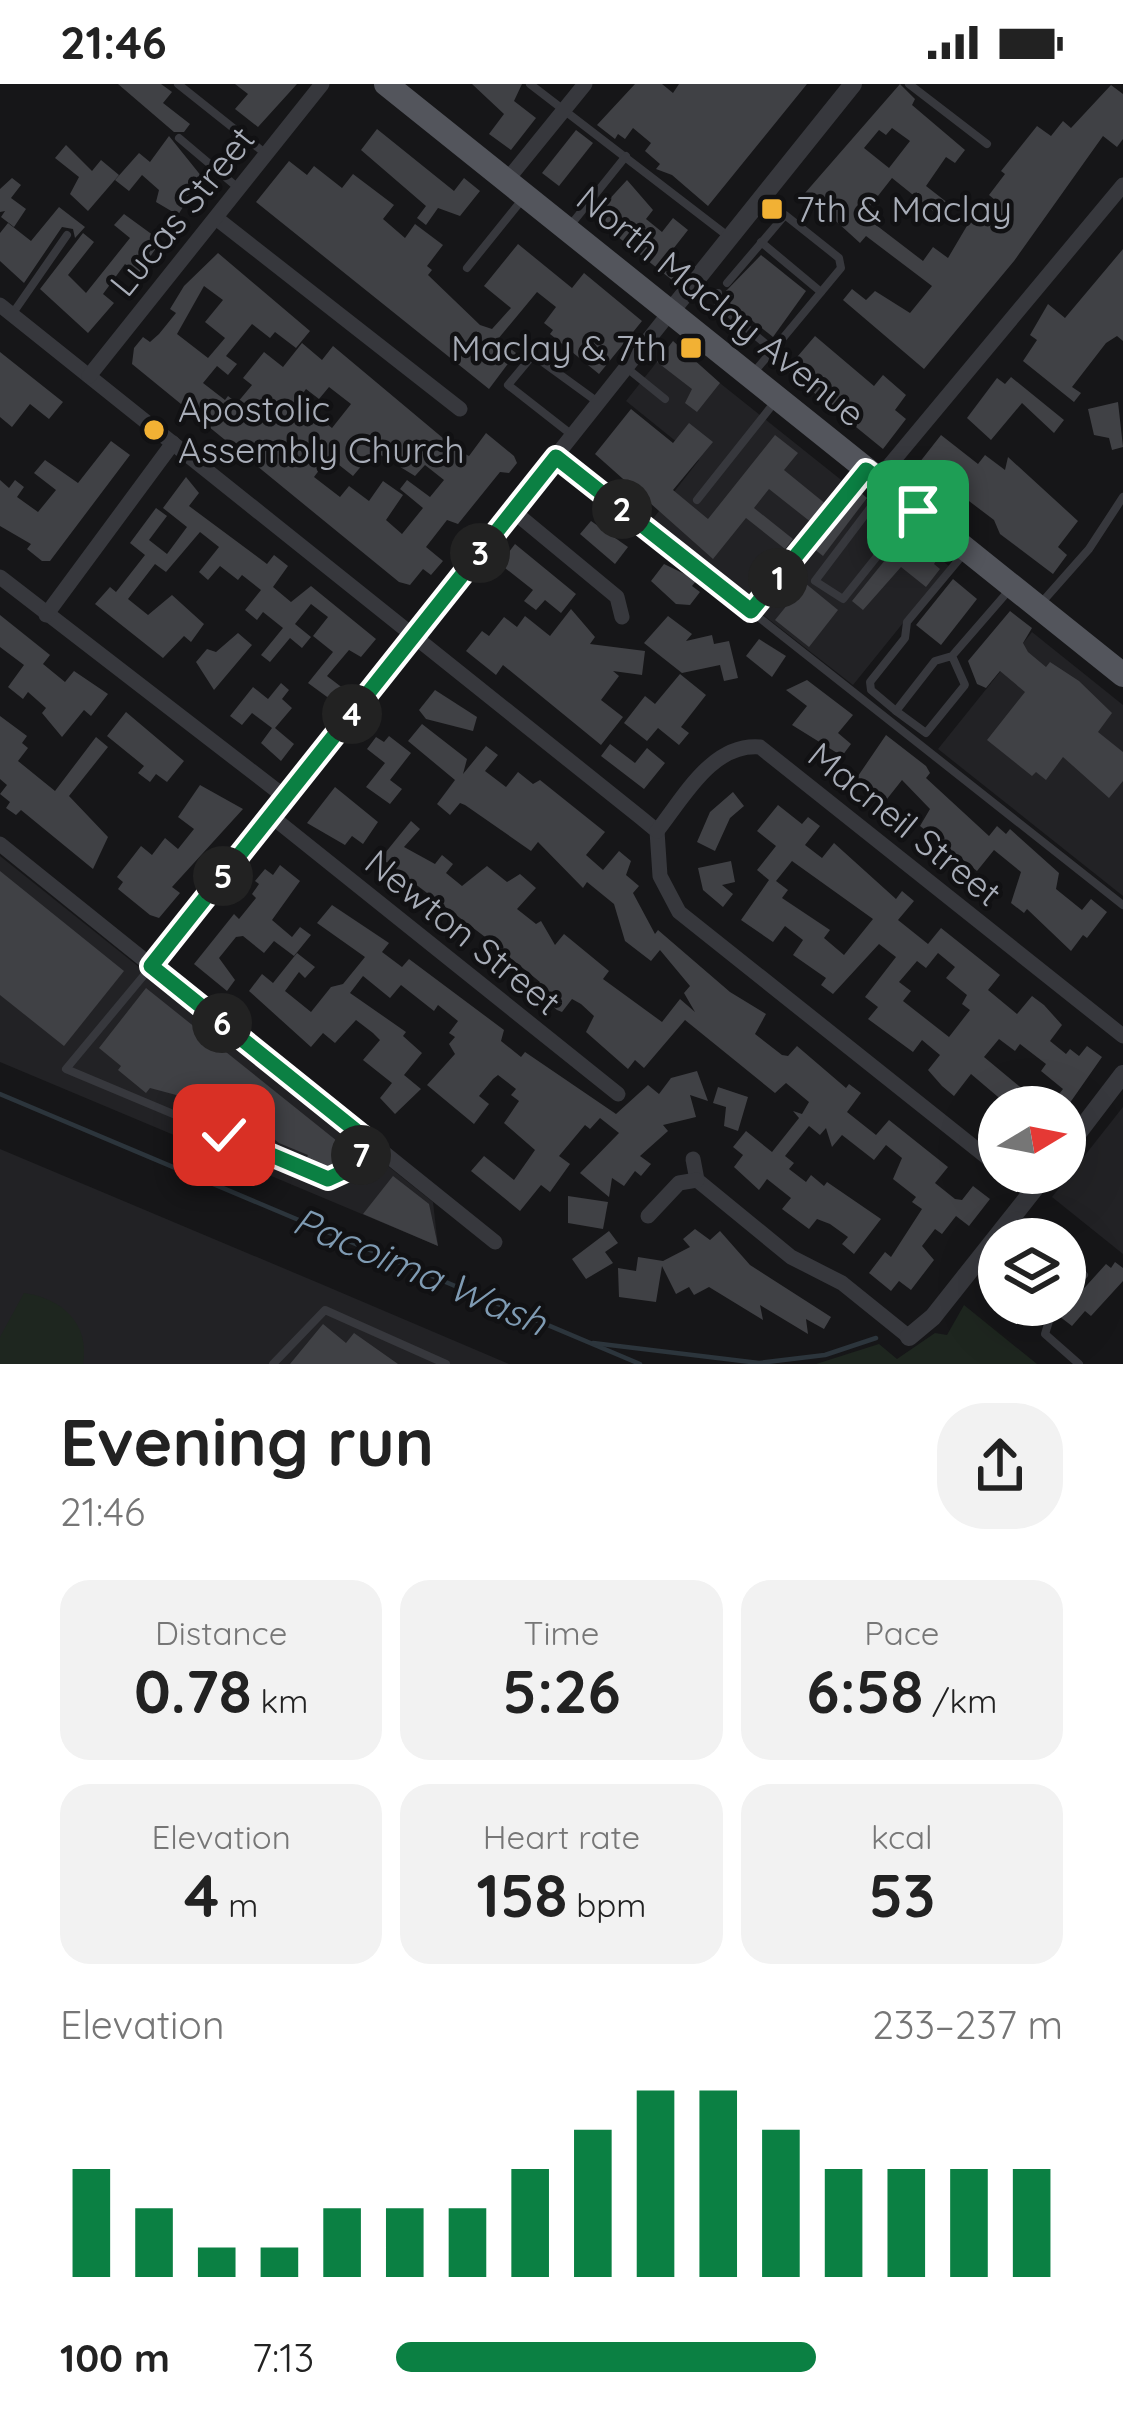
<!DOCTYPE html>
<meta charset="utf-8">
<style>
body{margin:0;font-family:Quicksand,sans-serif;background:#f2f2f2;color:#222;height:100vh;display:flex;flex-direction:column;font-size:45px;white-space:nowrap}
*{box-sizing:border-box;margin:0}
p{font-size:39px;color:#767676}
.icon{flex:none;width:66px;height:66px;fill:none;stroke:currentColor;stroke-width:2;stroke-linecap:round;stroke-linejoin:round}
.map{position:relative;height:1280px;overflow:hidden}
.panel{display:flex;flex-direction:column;background:#fff;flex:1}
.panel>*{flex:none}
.needle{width:78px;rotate:80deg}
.tools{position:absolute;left:978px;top:1002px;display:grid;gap:24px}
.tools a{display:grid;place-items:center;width:108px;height:108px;border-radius:50%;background:#fff;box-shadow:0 12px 48px #0002;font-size:60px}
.pin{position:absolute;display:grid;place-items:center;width:102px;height:102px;color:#fff;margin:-51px;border-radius:24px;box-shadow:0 6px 18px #0006}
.km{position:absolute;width:60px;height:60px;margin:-30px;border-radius:50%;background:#222;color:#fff;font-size:33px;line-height:60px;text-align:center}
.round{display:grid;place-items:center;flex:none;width:126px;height:126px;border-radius:48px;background:#f2f2f2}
.head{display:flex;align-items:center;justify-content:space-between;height:204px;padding:0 60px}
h1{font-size:66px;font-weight:700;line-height:90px}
.figures{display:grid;grid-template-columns:repeat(3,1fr);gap:18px;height:204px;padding:12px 60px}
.figures div{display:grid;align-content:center;border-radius:30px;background:#f2f2f2;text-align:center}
.figures b{font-size:60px;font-weight:700}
.figures small{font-size:33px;font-weight:400}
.figures p{font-size:33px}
.chart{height:336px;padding:24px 60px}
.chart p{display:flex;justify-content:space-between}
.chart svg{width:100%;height:216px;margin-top:12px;stroke:#0b8043;stroke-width:6}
ul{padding:0 60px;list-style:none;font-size:39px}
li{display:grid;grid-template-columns:192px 144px 1fr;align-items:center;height:90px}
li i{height:30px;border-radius:15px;background:#0b8043}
.status{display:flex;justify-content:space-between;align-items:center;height:84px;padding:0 60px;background:#fff;direction:ltr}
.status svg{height:33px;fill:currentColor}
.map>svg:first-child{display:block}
</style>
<div class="status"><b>21:46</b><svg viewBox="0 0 49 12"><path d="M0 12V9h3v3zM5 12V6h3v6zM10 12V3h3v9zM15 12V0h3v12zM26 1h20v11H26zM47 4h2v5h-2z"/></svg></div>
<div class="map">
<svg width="1123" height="1280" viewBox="0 0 1123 1280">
<rect width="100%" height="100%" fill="#161618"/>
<g fill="#222225">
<path d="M671 260 949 482 853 601 648 441 699 376 626 317Z"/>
<path d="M1032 548 1123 621V812L938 665Z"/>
<path d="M0 772 433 1118 438 1162 0 978Z"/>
<path d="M1123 1023V1170L1052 1113Z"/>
<path d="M0 1065 321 1200 509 1280H0Z"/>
</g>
<g fill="#1e261f">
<path d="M24 1209C61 1214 90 1239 83 1280H0V1253Z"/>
<path d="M964 1221 1037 1280H816L879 1260 897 1275 935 1249 947 1251Z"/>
</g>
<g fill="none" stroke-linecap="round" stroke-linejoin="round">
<g stroke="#2c353c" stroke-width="4.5">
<path d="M0 1010 640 1280"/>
<path d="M593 1259 759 1279 825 1271 876 1254"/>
</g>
</g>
<g fill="#404145" fill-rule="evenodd">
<path d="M118 0H161L172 8 163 19 190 40 184 48H174Z"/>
<path d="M235 0H297L258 43 235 25 248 10Z"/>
<path d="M472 0H522L514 17 536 34 511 66 489 50 504 30Z"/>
<path d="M635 0H662L673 9 679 0H807L708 122 672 91 656 85 660 80 645 67 651 59 633 44 625 55 618 50 615 55 597 41Z"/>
<path d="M900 0 915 15 912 21 965 66 955 79 946 73 926 102 953 123 943 135 892 94 863 131 923 177 933 163 948 174 971 135 975 139 995 116 989 111 1005 90 1001 87 1037 42 1051 52 1063 37 1071 44 1111 1 1123 10V55L1117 63 1103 52 1014 177 924 285 843 216 852 205 866 216 875 207 910 229 932 202 866 152 860 159 805 109ZM892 44 910 57 889 84 864 64 879 46 886 51Z"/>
<path d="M377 45 454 107 464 94 480 107 460 132 438 124 426 141 417 134 426 122 361 66Z"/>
<path d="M576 46 593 59 559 102 542 89Z"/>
<path d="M169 52 202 93 178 131 156 118 159 106 142 91 129 107 115 96 139 69 150 78Z"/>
<path d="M66 61 92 87 101 76 119 91 88 127 70 110 79 93 55 74Z"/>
<path d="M289 77 307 91 314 82 342 104 353 90 394 121 383 135 405 154 415 140 443 161 427 182 432 186 428 191 480 241 492 245 511 224 484 202 518 160 572 204 584 189 642 237 599 290 550 250 553 246 544 239 556 223 537 208 498 255 516 269 489 305 256 118Z"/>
<path d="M12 94 21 101 11 114 26 125 14 143 1 133 5 127 0 128V105Z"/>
<path d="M627 96 653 126 646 135 662 148 673 134 688 146 666 174 681 186 672 196 593 133Z"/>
<path d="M59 123 85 143 75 154 73 145 62 143 24 199 0 177V149L8 139 31 157Z"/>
<path d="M124 130 161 157 138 190 125 180 103 210 114 219 88 249 40 205 83 149 94 158 68 191 86 209 130 154 114 141Z"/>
<path d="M1123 165V257L1117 252 1106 259 1072 303 1081 309 1074 318 1023 277 1037 256 1030 251 1048 220 1065 234Z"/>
<path d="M218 169 310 247 296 264 275 248 270 254 252 240 226 272 237 280 228 291 217 282 203 299 225 316 228 312 237 319 252 301 243 294 264 268 283 283 302 259 322 276 333 262 456 365 469 372 486 349 514 372 517 379 509 389 500 388 458 440 447 436 426 463 443 477 431 491 423 485 410 501 399 498 132 280 134 264 143 253 150 258 159 250 176 229 170 225 184 202ZM204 202 223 216 205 238 225 254 208 274 177 250ZM329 303 351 320 332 344 318 333 312 341 292 325 306 305 319 315ZM374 367 415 392 425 381 444 396 430 413 407 396 400 405 423 424 402 450 386 436 403 411 383 397 369 417 349 402 340 413 314 393 329 373 353 392Z"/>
<path d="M761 171 806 207 773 253 726 216V207Z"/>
<path d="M815 252 874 302 883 291 906 311 895 326 906 335 883 365 786 286Z"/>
<path d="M673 257 720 299 697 328 685 319 692 305 657 278Z"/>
<path d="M0 268 63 318 49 335 30 320 12 343 0 333Z"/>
<path d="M1011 293 1064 336 1054 349 1022 319 991 356 967 334 997 294 1005 300Z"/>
<path d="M1118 318 1123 363 1112 366 1109 354 1094 351 1088 325Z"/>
<path d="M631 325 673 359 689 339 713 358 673 406 708 435 775 351 798 369 784 386 827 421 812 439 769 405 754 424 793 455 785 465 746 434 713 475 595 370Z"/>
<path d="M941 351 978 380 985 371 1005 386 1008 373 1078 437 1058 463 1067 471 1053 490 1000 450 994 436 961 411 954 420 912 388Z"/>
<path d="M111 357 130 371 50 477H42L27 465 31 460 0 442V396L9 404 15 396 24 403 17 413 38 428 56 406 34 389 45 376 78 399Z"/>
<path d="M186 393 199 409 189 422 267 480 274 471 288 482 273 503 291 518 311 502 376 555 361 573 349 566 327 592 344 605 334 618 308 599 333 568 313 552 328 533 311 520 295 540 311 553 302 564 290 554 270 578 261 571 283 544 263 528 257 536 245 526 261 506 242 491 238 496 220 482 208 496 199 488 219 463 200 448 166 488 155 480 128 515 148 531 172 511 204 540 191 558 184 552 163 574 95 520 110 503 116 508 145 471 130 459 156 424 167 432 149 456 167 470 187 443 163 424Z"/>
<path d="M859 407 867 414 823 472 813 464Z"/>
<path d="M591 437 628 463 615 480 580 450Z"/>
<path d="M906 450 938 474 934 480 940 485 926 503 901 483 863 526 852 517Z"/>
<path d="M515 460 576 510 561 529 545 516 536 526 524 517 533 506 500 480Z"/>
<path d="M664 480 697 496 692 502 700 508 690 521 676 520 651 497Z"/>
<path d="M953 495 977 515 941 561 916 541Z"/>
<path d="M805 499 838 526 809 563 775 536Z"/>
<path d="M571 525 595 553 590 560 645 567 642 591 613 587 619 592 601 616 623 633 601 661 503 581 496 591 466 567 482 547 489 552 504 533 517 543 525 532 550 552Z"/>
<path d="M1010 527 1032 544 1023 559 1028 568 1046 583 1050 578 1079 597 1112 629 1098 648 1123 668V697L1109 714 1063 673 1046 696 1036 688 1032 692 987 656 1025 608 1000 587 986 604 977 600 968 577Z"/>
<path d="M0 531 50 571 43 580 65 598 74 587 108 610 91 632 84 626 62 653 42 629 46 624 28 608 23 615 8 603 24 581 0 563Z"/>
<path d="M668 532 692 550 686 557 712 551 714 560 729 557 738 594 724 597 720 581 682 589 644 559Z"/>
<path d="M238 549 252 561 214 606 196 578 207 565 216 568Z"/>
<path d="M759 555 786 572 772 593 746 572Z"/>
<path d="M680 590 706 611 681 643 689 649 679 661 658 644 647 657 624 639 645 612 655 620Z"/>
<path d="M807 596 853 631 838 649 851 660 842 672 792 641 807 622 786 606Z"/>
<path d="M281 599 289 606 282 615 292 624 275 644 294 660 281 677 261 659 272 644 252 629 242 641 230 632 253 603 268 615Z"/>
<path d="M435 606 477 633 473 647 426 635 419 626Z"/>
<path d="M126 628 184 677 167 698 156 690 150 698 138 689 144 682 107 652Z"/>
<path d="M0 632 27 652 22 659 28 664 18 677 55 707 96 653 108 663 69 712 108 753 93 785 21 726 16 731 6 724 10 718 0 710 7 701 0 695Z"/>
<path d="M422 640 467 675 463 690 486 662 498 671 485 687 506 703 518 688 533 700 540 696 605 748 586 771 603 786 619 767 631 777 626 791 639 802 633 809 655 850 658 846 730 908 766 930 755 950 782 971 788 972 797 962 846 1004 849 1000 861 1009 847 1028 876 1051 889 1036 948 1083 935 1099 955 1115 962 1116 973 1102 990 1115 969 1142 956 1132 942 1150 935 1145 922 1162 934 1176 911 1206 899 1197 891 1207 869 1189 885 1168 891 1173 922 1125 912 1118 916 1113 893 1095 902 1074 886 1061 874 1076 842 1051 832 1063 826 1044 820 1051 809 1042 785 1072 794 1079 789 1085 806 1098 811 1091 824 1102 827 1098 881 1135 854 1170 842 1160 848 1153 830 1140 817 1135 809 1145 782 1125 791 1114 767 1095 759 1106 734 1083 743 1071 733 1063 746 1047 772 1068 799 1034 793 1027 802 1030 809 1018 786 999 775 1009 685 936 644 984 635 976 628 985 586 948 594 932 581 920 572 915 562 928 557 926 534 906 540 898 502 867 497 875 487 869 493 859 381 774 411 737 420 745 404 763 435 780 442 771 453 780 446 789 462 802 487 782 507 798 520 790 536 804 517 825 536 840 541 837 555 861 564 850 609 887 603 895 662 938 680 915 695 928 684 909 690 902 660 866 651 877 625 857 614 820 587 798 583 804 538 758 531 767 465 721 460 719 450 731 437 720 455 696 408 657Z"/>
<path d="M886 651 926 682 930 689 926 694 989 752 997 742 1006 750 1010 745 1059 789 1056 805 1082 826 1091 815 1107 828 1087 854 1083 851 1071 867 1027 825 1024 829 1011 819 1021 788 994 766 977 787 920 742 930 725 902 696 887 715 856 695Z"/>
<path d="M389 652 411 669 390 696 402 705 390 720 366 703 385 679 367 665 376 653 384 658Z"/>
<path d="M610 660 635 679 647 664 665 679 644 705 601 672Z"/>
<path d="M200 701 243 725 172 803 180 809 159 834 150 831 118 805 123 798 117 793 141 762 152 771 165 754 178 765 194 745 178 733Z"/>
<path d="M335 703 378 738 363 760 352 752 345 761 307 739Z"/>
<path d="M733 708 744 722 730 734 715 767 697 758 710 728Z"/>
<path d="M778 721 802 740 808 733 820 742 805 761 822 774 834 759 896 815 902 807 914 817 898 836 928 860 941 844 1000 891 988 906 1017 930 1032 912 1044 921 1062 941 1050 957 1066 970 1070 965 1079 972 1087 962 1102 973 1067 1023H1049L1063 1005 1041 987 1046 980 1020 960 1015 967 999 955 984 973 1031 1012 1027 1016 1036 1023H1000L1004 1018 971 990 954 1012 942 1002 928 986 940 971 922 956 913 968 868 935 878 923 865 913 896 873 879 860 833 910 821 901 826 894 793 871 803 856 785 842 773 858 741 836 769 796 757 786 776 762 757 747ZM792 777 873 835 844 871 824 854 830 846 782 814 788 806 776 797ZM938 869 955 883 946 894 967 911 962 920 970 926 949 953 903 917 911 907 899 898 917 877 926 884Z"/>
<path d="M731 777 735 798 722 801 733 810 723 823 703 806 698 784Z"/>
<path d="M280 781 300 797 272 836 292 853 300 843 311 851 294 872 274 857 264 869 243 852 236 853 219 874 235 896 227 907 194 880 234 830 239 835 256 814 252 810 259 800 255 797 265 785 273 791Z"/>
<path d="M0 787 124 887 64 962 0 911Z"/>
<path d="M332 821 389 859 382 868 402 883 409 875 504 946 501 957 521 973 525 968 616 1030 648 1001 659 1010 671 994 697 987 708 1017 690 1011 696 1033 663 1041 668 1047 640 1072 651 1080 641 1092 635 1087 624 1102 612 1094 609 1113 580 1089 619 1049 600 1034 590 1045 585 1041 559 1072 570 1080 550 1108 541 1101 520 1127 471 1087 484 1072 514 1096 535 1066 504 1039 519 1017 511 1011 516 1005 498 991 493 995 479 1012 489 1020 474 1040 427 1001 455 970 449 960 455 953 449 949 458 937 438 921 434 927 401 901 390 914 363 892 350 909 406 948 403 952 422 969 404 991 421 1005 395 1030 380 1014 392 999 363 976 380 956 373 949 356 936 335 959 323 949 311 963 249 907 262 890 273 899 297 869 315 883 305 894 299 888 285 907 311 928 331 903 343 900 365 873 317 839Z"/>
<path d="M146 904 347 1065 334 1082 328 1086 306 1076 308 1071 279 1059 250 1036 244 1043 180 1012 150 1004 146 1009 118 986 121 982 99 964Z"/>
<path d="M718 1003 748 1013 738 1047 724 1042 726 1023 713 1019Z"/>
<path d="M393 1092 429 1120 438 1162 363 1130Z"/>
<path d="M568 1112 608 1118 603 1145 568 1139Z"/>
<path d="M695 1145 710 1156 720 1147 750 1181 831 1233 824 1245 806 1235 808 1250 760 1221 763 1236 709 1203 694 1211 689 1203 676 1210 662 1182 656 1218 619 1213 618 1184 636 1187 638 1173 663 1177 690 1163 683 1155Z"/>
<path d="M609 1147 618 1159 605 1168 613 1179 586 1195 572 1175Z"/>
<path d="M1115 1178 1123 1184V1197L1091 1232 1085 1227 1072 1242 1059 1232 1106 1180 1111 1184Z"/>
<path d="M323 1240 346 1259 354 1249 398 1280H290Z"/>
</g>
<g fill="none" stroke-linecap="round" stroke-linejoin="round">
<g stroke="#37383d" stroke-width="8">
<path d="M178 0 266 70"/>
<path d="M530 0 729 153"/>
<path d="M909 0 987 60"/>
<path d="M179 54 237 103"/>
<path d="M569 143 626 72"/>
<path d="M761 158 821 208"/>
<path d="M467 184 521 117"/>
<path d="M727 199 785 131 839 174 841 184 773 266"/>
<path d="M718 209V220L773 266 754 288"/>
<path d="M13 229 67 151"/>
<path d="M628 285 665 315"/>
<path d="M572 351 508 301 533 271 599 319"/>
<path d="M557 374 1123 821"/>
<path d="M886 403 815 497 843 515 914 426"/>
<path d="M697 416 774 319"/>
<path d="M1043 517 1089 465 1123 413"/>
<path d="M751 527 865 387"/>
<path d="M952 572 965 601 926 649 896 627 935 577 952 572 1011 504"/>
<path d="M896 627 871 606 870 598 905 554 907 538 966 467"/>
<path d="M150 884 66 985 328 1095 352 1084 371 1058"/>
<path d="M1013 1136 1040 1155"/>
<path d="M1065 1175 1084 1191"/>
<path d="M1054 1221 1045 1250 1079 1280"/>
<path d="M273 1280 325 1226 446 1280"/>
</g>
<g stroke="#37383d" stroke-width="15">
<path d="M507 96 585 0"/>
<path d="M216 134 460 325"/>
<path d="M0 221 640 733 657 747 660 792 679 828 999 1083"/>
<path d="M89 292 322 0"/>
<path d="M878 395 1123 101"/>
<path d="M513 427 617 513 622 533"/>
<path d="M0 493 285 713"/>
<path d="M46 531 173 359"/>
<path d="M271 732 618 1010"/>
<path d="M657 747C684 713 712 659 760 663L1123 952"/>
<path d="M0 760 495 1158"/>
<path d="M151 882 671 227"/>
<path d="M693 1075 697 1096"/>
<path d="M1006 1089 1032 1108"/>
<path d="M697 1096 791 1173 842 1199 909 1253"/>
<path d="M648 1132 679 1099 697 1096"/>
</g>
<g stroke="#37383d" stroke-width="18">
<path d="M671 227 853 0"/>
<path d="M1065 1066 1123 990"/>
<path d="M909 1253 933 1233 1047 1089"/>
</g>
<path stroke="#53555c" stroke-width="24" d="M386 0 1123 591"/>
</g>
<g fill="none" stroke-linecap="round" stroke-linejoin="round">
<defs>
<path id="route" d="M224 1051 328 1095 352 1084 370 1058 151 882 556 373 751 527 866 386 918 427"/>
</defs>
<use href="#route" stroke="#fff" stroke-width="24"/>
<use href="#route" stroke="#0b8043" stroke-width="15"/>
</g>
<g fill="#f2b134" stroke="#111113" stroke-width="4.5">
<rect x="760" y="113" width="24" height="24" rx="6"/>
<rect x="679" y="252" width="24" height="24" rx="6"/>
<circle cx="154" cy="346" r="12"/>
</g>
<g text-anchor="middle" stroke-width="9" stroke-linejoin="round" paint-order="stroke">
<g font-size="36" fill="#a8adb8" stroke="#111113" text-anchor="start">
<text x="796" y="138">7th &amp; Maclay</text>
<text x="667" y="277" text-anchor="end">Maclay &amp; 7th</text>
<text x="178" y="338">Apostolic<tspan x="178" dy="41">Assembly Church</tspan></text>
</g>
<g font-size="36" fill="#a8adb8" stroke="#111113">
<text transform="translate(182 127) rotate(-51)" y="13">Lucas Street</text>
<text transform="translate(721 222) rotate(39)" y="13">North Maclay Avenue</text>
<text transform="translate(905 740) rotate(39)" y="13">Macneil Street</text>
<text transform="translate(463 848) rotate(39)" y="13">Newton Street</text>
</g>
<g font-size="39" font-style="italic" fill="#7f9bb3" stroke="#111113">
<text transform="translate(420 1187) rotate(23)" y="14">Pacoima Wash</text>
</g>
</g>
</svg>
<div class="tools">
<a><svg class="needle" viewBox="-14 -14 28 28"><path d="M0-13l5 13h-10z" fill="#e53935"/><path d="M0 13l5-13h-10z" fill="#767676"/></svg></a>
<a><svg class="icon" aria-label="layers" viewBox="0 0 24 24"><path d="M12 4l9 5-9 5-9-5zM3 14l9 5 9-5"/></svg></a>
</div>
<div class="pin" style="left:918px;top:427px;background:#1e9e55"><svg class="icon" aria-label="arrive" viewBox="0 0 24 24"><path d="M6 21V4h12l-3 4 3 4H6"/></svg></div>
<div class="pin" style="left:224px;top:1051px;background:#d93025"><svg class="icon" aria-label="check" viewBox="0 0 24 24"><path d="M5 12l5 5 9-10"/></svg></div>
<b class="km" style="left:778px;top:494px">1</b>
<b class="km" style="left:622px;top:425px">2</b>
<b class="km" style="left:480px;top:469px">3</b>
<b class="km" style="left:352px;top:630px">4</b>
<b class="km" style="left:223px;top:792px">5</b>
<b class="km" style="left:222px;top:939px">6</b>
<b class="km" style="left:361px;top:1071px">7</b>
</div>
<section class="panel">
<div class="head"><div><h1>Evening run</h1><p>21:46</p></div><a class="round"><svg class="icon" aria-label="share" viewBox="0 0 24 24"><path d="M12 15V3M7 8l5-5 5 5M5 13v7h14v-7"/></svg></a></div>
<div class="figures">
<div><p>Distance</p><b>0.78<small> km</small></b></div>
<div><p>Time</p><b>5:26</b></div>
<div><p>Pace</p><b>6:58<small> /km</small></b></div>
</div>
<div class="figures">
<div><p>Elevation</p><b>4<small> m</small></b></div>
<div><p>Heart rate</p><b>158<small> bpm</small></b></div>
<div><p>kcal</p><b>53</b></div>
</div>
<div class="chart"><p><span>Elevation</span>233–237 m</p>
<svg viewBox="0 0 160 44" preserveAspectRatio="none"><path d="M5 44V22M15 44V30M25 44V38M35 44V38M45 44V30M55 44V30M65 44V30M75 44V22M85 44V14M95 44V6M105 44V6M115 44V14M125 44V22M135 44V22M145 44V22M155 44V22"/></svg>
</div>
<ul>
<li><b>100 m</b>7:13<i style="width:63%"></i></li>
</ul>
</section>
